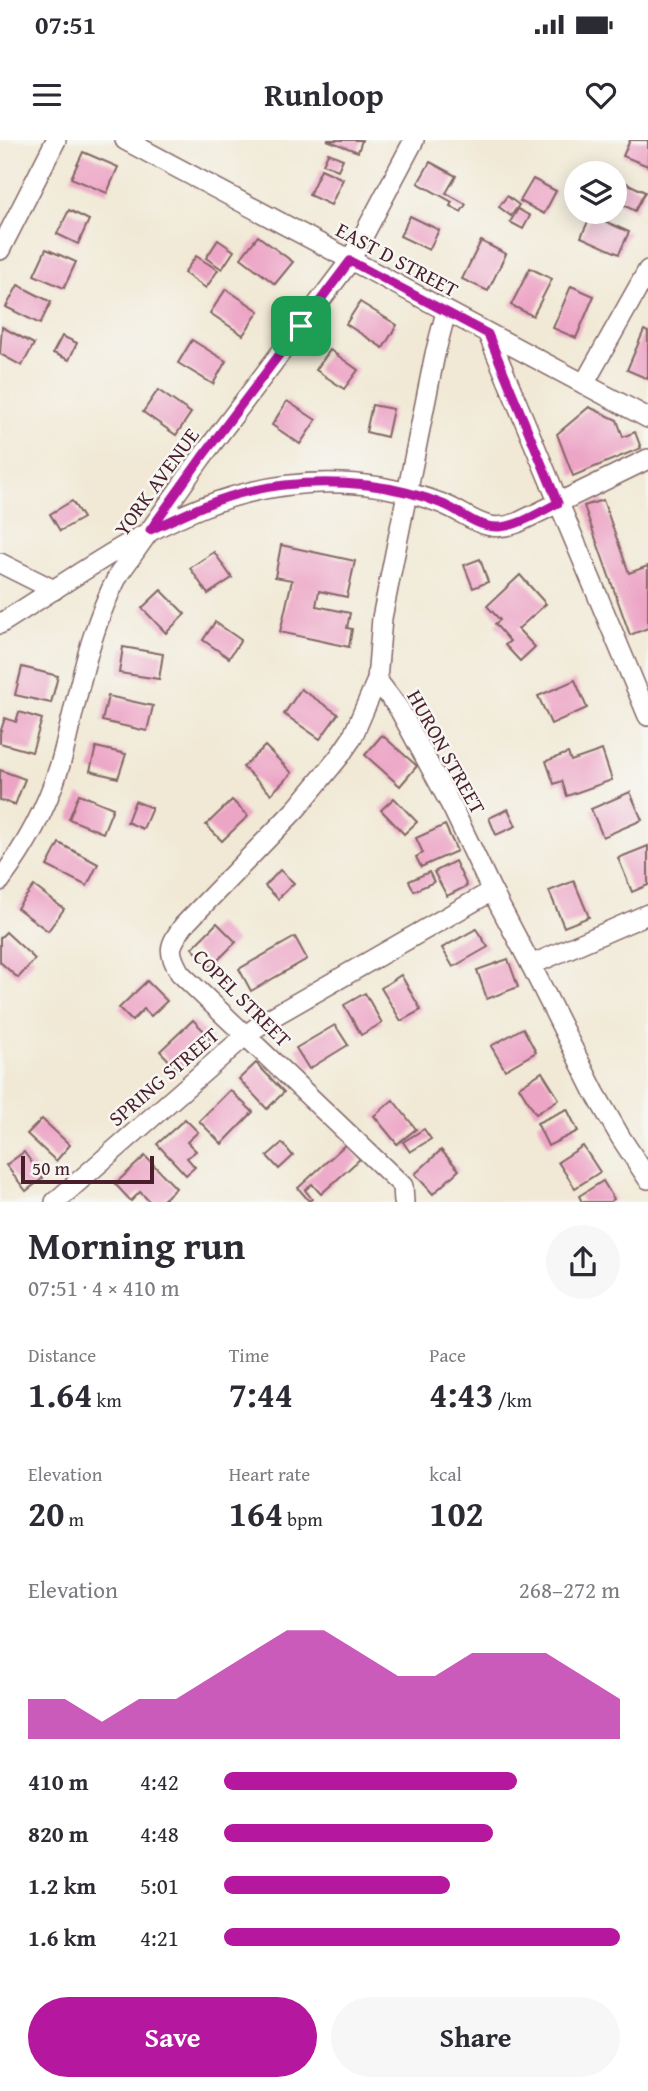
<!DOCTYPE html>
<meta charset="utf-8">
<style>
body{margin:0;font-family:"Gentium Book Plus",serif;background:#f7f7f7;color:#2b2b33;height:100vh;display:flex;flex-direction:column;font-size:26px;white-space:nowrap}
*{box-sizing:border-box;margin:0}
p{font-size:23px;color:#7c7c81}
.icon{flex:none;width:38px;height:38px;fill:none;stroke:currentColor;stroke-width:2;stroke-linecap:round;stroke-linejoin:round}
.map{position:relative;height:1062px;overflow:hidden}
.drawer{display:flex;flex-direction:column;background:#fff;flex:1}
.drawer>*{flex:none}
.controls{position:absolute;left:564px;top:21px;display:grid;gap:14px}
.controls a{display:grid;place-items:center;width:63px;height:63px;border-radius:50%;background:#fff;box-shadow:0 4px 18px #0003;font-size:35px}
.scale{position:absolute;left:21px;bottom:18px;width:133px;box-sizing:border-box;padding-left:7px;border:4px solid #4a1f2b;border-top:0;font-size:19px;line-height:24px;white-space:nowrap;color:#4a1f2b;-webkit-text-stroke:5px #f6f6f2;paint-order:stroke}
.pin{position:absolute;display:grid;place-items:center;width:60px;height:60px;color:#fff;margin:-30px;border-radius:14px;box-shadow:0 4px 10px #0006}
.round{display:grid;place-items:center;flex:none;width:74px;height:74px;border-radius:37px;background:#f7f7f7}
.headline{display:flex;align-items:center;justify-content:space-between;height:119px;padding:0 28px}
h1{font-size:38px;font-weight:600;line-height:52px}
.stats{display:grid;grid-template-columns:repeat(3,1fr);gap:10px;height:119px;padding:7px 28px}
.stats div{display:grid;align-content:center}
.stats b{font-size:35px;font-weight:600}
.stats small{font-size:19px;font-weight:400}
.stats p{font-size:19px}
.chart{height:196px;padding:14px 28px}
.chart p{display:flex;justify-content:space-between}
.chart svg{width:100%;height:126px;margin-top:7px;fill:#b5179e;opacity:.7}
.primary-button{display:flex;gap:14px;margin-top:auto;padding:14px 28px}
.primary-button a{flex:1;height:80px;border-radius:42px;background:#b5179e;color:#fff;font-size:28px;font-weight:600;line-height:80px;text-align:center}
.primary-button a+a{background:#f7f7f7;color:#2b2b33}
ul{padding:0 28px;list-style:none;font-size:23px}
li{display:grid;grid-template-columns:112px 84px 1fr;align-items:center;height:52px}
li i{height:18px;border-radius:9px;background:#b5179e}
.status{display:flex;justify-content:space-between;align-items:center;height:49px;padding:0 35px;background:#fff;direction:ltr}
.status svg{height:19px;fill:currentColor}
header{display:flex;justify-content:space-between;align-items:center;height:91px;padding:0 28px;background:#fff;font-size:32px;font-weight:600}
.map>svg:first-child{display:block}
</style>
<div class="status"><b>07:51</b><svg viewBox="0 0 49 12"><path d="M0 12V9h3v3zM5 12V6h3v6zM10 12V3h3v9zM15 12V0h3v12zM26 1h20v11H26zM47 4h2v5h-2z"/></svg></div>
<header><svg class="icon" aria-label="menu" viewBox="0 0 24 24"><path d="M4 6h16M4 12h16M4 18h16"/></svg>Runloop<svg class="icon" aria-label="heart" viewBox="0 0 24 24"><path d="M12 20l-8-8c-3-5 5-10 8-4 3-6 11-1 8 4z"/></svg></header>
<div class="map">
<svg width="648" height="1062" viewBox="0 0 648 1062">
<rect width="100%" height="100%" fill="#f6f6f2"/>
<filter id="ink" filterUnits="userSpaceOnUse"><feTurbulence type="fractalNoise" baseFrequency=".0143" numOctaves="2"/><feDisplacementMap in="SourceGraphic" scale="14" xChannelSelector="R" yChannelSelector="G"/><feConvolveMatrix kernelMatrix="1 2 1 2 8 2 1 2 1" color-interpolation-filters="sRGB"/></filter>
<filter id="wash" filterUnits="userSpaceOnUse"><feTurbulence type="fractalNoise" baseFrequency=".00686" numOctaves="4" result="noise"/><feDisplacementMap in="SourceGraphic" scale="28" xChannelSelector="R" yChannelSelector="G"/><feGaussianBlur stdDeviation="1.57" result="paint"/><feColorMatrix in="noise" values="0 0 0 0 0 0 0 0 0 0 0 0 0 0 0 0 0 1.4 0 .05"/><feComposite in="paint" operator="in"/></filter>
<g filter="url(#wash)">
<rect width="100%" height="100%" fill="#f1e9d5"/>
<g id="blocks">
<g fill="#eda5c6">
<path d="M327 0H362L358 12Z"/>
<path d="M630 0H648V26L623 16Z"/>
<path d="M83 12 118 27 107 53 71 38Z"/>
<path d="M328 13 343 19 338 30 323 24Z"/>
<path d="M430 22 456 36 446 53 466 64 461 72 450 66 452 62 418 43Z"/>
<path d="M321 29 343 39 331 65 309 55Z"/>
<path d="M614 37 645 52 635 71 614 60Z"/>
<path d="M533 39 556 51 544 74 520 61Z"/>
<path d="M507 56 519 65 511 76 499 67Z"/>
<path d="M518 69 530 76 523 89 510 82Z"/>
<path d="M69 70 89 80 78 104 57 94Z"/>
<path d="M591 75 629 92 619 114 581 97Z"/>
<path d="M410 76 439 90 429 110 400 96Z"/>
<path d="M258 96 293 122 275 144 241 118Z"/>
<path d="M218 100 234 111 222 129 206 118Z"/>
<path d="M481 101 506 114 488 151 462 139Z"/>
<path d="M46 109 76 122 64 148 34 135Z"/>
<path d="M196 116 218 130 206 148 184 133Z"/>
<path d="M530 128 552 139 533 176 511 165Z"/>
<path d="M18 145 51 162 40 184 6 167Z"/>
<path d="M571 146 594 156 576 198 553 188Z"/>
<path d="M226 149 259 171 243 195 210 173Z"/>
<path d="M360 162 397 185 383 208 346 184Z"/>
<path d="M2 187 34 204 22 226 0 214Z"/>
<path d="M644 190 648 192V239L627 230Z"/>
<path d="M62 196 77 203 69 220 53 213Z"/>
<path d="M192 200 226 221 213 244 178 223Z"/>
<path d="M330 210 358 230 344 249 316 230Z"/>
<path d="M158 250 191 273 176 295 143 272Z"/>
<path d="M287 261 316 280 300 304 272 285Z"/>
<path d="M372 265 393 269 387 297 366 292Z"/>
<path d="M589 267 617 280 623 297 635 292 641 308 573 336 557 294Z"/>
<path d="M603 360 629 433 648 426V488L630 495 584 366Z"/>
<path d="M72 361 83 378 60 391 50 374Z"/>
<path d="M281 405 355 421 347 457 319 451 316 466 350 473 347 488 352 489 349 507 280 492 292 440 275 437Z"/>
<path d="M214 412 232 438 208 454 190 428Z"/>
<path d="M480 419 488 442 473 448 464 425Z"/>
<path d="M520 435 546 464 518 489 535 507 520 521 505 505 510 501 495 484 500 480 487 466Z"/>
<path d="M161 450 185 474 166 493 142 468Z"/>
<path d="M215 482 241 500 229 518 203 500Z"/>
<path d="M123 507 163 514 159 539 119 533Z"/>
<path d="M22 527 58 536 51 563 15 555Z"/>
<path d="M575 540 587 568 551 584 538 556Z"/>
<path d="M301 549 338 574 320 599 284 574Z"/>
<path d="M108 556 153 566 147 591 102 581Z"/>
<path d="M19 572 42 579 32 612 0 603V593L5 578 16 582Z"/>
<path d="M382 595 417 626 400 646 365 615Z"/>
<path d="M265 606 292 633 271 654 243 627Z"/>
<path d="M96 607 126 614 118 638 90 631Z"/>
<path d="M602 610 612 640 567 656 562 641 554 644 546 621 568 613 571 621Z"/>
<path d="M0 630 25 639 15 665 0 660Z"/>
<path d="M630 652 642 680 603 697 591 669Z"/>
<path d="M79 654 113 668 103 693 69 679Z"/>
<path d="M394 658 417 682 404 694 381 670Z"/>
<path d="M232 660 248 676 222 701 206 685Z"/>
<path d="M135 661 152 668 143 689 127 682Z"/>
<path d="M508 669 516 686 496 695 489 678Z"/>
<path d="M445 685 457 711 421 727 416 717 423 713 416 698Z"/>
<path d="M59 703 98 724 87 746 47 726Z"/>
<path d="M648 706V745L632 752 618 718Z"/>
<path d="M455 721 467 746 447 756 434 732Z"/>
<path d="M280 730 294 743 278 759 265 746Z"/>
<path d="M429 732 434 742 414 751 409 741Z"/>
<path d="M574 741 589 777 564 787 549 751Z"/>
<path d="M34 746 64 769 48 791 17 768Z"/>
<path d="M217 783 236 802 211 827 192 808Z"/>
<path d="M476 789 488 807 453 827 442 808Z"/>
<path d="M6 792 35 819 18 838 0 822V798Z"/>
<path d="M295 797 307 819 251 851 239 829Z"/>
<path d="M508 819 518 847 487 859 477 830Z"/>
<path d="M401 835 421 870 401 881 381 848Z"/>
<path d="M147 841 167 861 151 876 144 869 132 881 119 868Z"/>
<path d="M365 853 382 883 361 895 344 865Z"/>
<path d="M193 880 211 898 178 930 160 911Z"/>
<path d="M335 885 348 905 309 929 296 908Z"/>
<path d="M523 888 536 912 505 930 491 906Z"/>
<path d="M256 923 284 952 267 969 239 939Z"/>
<path d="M542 932 559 959 536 974 519 947Z"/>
<path d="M230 950 253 972 222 1004 199 981Z"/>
<path d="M393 960 416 989 397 1004 374 976Z"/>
<path d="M567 969 578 991 548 1006 537 983Z"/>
<path d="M42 979 70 1005 56 1021 27 994Z"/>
<path d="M185 979 198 992 187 1002 196 1011 187 1018 195 1027 186 1035 157 1004Z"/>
<path d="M424 989 431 999 410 1012 403 1002Z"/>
<path d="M282 1003 293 1016 279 1029 267 1016Z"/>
<path d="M346 1004 360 1019 321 1054 312 1044 305 1050 312 1059 309 1061 298 1048Z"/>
<path d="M583 1006 600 1032 575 1048 558 1022Z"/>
<path d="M441 1010 459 1030 433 1054 415 1034Z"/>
<path d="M24 1012 43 1038 26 1051 6 1025Z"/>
<path d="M145 1016 176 1048 161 1062H150L140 1052 131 1061 115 1044Z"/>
<path d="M603 1041 614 1059 610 1062H582L579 1056Z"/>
</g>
</g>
</g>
<g filter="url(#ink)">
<use href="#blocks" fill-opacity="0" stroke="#846666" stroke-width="2"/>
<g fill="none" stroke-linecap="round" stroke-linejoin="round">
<defs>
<g id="street">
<path d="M125 0 648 278"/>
<path d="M0 110 56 0"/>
<path d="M446 172 435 214 382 478 377 540 399 569 453 669 492 751 531 825 595 953 621 998 648 1039"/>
<path d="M488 194 648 576"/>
<path d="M584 244 648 130"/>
<path d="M0 423 54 450"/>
<path d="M0 484C123 407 226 322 381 347 402 351 423 356 443 364 470 375 485 395 517 383L648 319"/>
<path d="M377 540 352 598 339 617 297 668 184 785C169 806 167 810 180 833L403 1046 404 1062"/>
<path d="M0 741C27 704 45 671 59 628 64 613 67 597 71 581 83 531 94 480 119 434L202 317 350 121 414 0"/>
<path d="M531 825 648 774"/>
<path d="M55 1062 246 895 267 880 492 751"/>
</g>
</defs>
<use href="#street" stroke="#846666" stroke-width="22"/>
<use href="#street" stroke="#fff" stroke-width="19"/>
</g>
</g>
<g fill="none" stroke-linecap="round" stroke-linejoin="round" filter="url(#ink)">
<defs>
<path id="route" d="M350 121 488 194 558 363C540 372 519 386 499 387 478 388 463 373 445 365 421 355 393 348 367 345 317 340 267 343 219 360 196 368 173 380 150 390L202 317Z"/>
</defs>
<use href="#route" stroke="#fff" stroke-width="14"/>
<use href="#route" stroke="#b5179e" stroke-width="9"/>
</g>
<g text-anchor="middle" stroke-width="5" stroke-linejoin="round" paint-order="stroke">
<g font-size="21" fill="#4a1f2b" stroke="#f6f6f2">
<text transform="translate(397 120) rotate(28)" y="7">EAST D STREET</text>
<text transform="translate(157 342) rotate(-54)" y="7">YORK AVENUE</text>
<text transform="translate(446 612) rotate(61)" y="7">HURON STREET</text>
<text transform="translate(242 858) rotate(45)" y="7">COPEL STREET</text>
<text transform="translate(164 937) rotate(-41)" y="7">SPRING STREET</text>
</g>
</g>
</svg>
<div class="controls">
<a><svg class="icon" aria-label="layers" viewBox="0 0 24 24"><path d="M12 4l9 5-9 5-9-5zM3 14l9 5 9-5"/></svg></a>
</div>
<div class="scale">50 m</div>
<div class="pin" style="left:301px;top:186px;background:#1e9e55"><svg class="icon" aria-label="arrive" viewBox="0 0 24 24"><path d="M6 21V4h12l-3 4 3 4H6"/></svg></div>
</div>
<section class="drawer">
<div class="headline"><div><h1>Morning run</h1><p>07:51 · 4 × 410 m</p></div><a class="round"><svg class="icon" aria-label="share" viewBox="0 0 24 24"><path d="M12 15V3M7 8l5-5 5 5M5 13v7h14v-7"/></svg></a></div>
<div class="stats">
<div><p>Distance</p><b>1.64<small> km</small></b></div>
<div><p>Time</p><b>7:44</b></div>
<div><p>Pace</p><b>4:43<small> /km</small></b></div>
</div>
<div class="stats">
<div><p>Elevation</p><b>20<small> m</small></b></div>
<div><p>Heart rate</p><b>164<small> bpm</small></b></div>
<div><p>kcal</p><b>102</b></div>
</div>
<div class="chart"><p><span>Elevation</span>268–272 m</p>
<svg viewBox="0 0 160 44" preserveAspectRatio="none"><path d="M0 44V30L10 30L20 38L30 30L40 30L50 22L60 14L70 6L80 6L90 14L100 22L110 22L120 14L130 14L140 14L150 22L160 30V44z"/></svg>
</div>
<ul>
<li><b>410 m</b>4:42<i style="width:74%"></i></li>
<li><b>820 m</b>4:48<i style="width:68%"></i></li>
<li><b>1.2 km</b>5:01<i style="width:57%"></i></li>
<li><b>1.6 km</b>4:21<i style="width:100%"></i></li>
</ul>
<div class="primary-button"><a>Save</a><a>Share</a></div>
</section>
